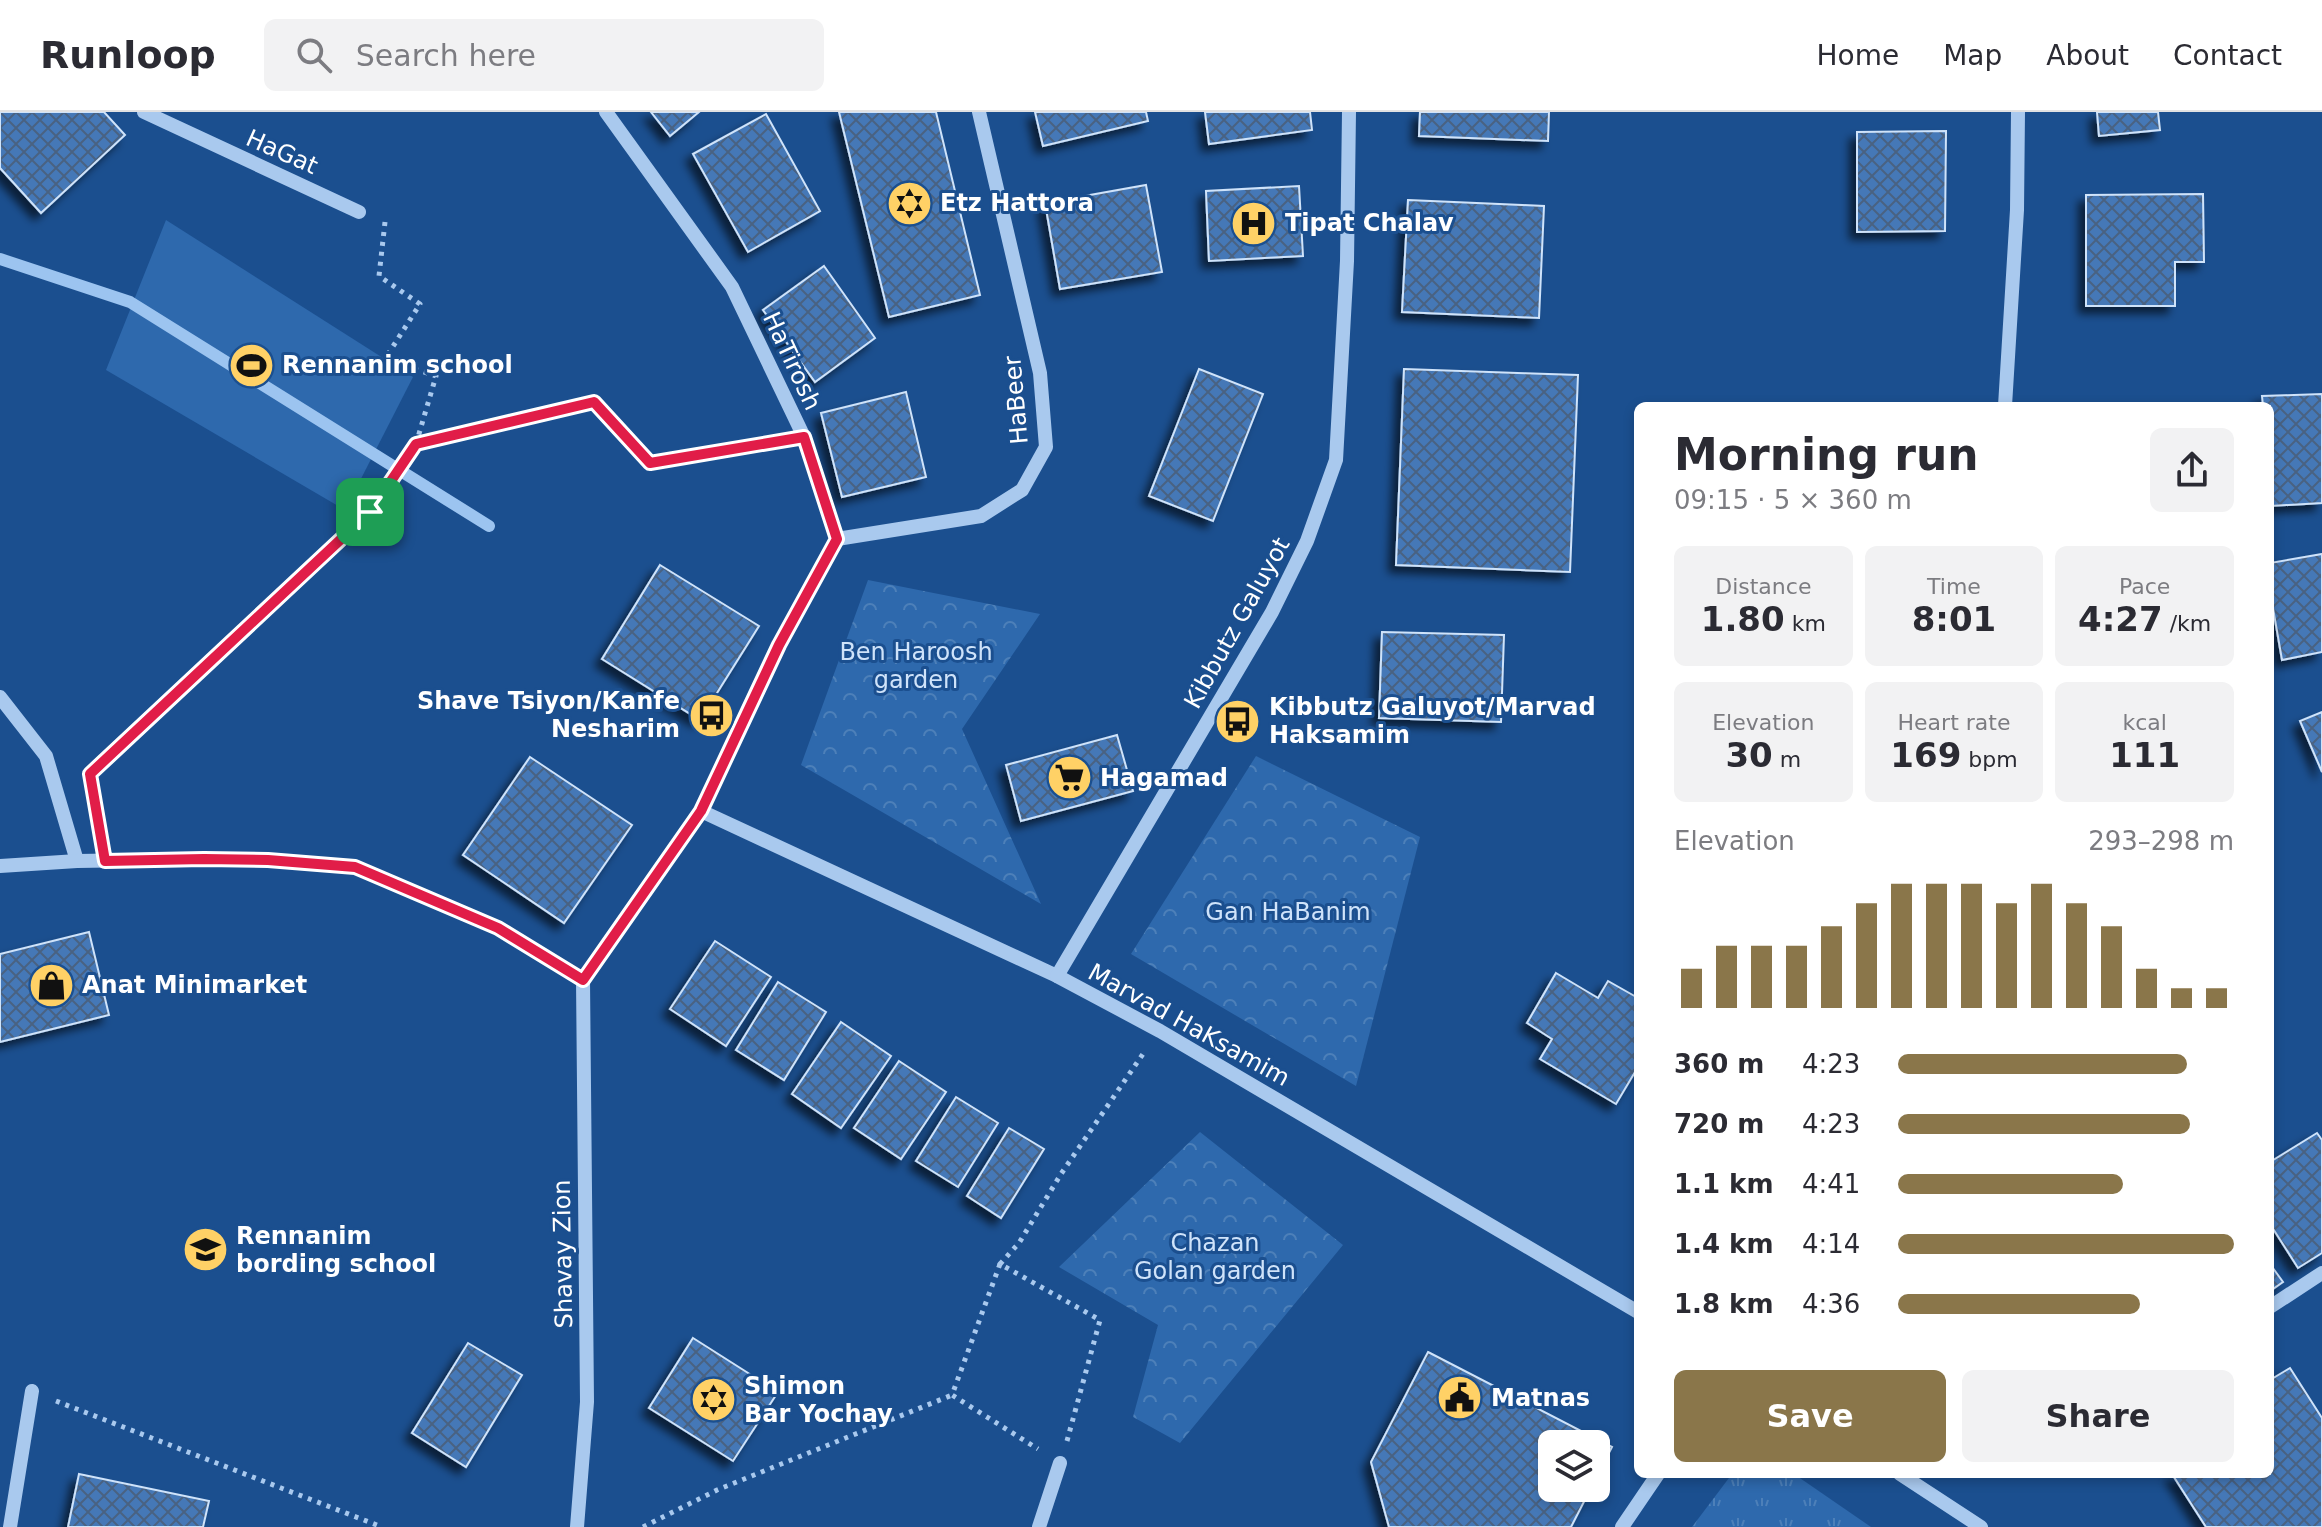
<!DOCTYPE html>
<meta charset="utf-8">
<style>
body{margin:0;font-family:"DejaVu Sans",sans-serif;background:#f2f2f3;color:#2b2b33;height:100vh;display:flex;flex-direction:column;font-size:30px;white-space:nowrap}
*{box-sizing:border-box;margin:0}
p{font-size:26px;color:#7c7c81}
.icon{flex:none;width:44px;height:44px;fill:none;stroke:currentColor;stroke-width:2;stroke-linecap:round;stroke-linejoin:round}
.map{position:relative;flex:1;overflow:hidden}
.sheet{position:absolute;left:1634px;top:290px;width:640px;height:1076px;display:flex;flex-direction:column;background:#fff;border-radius:12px;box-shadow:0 4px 12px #0003}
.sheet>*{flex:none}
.fabs{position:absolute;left:1538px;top:1318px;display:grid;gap:16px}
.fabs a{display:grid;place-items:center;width:72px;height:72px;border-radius:12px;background:#fff;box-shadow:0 4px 12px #0003;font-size:40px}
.pin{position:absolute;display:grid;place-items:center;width:68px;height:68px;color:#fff;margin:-34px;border-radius:16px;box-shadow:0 4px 12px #0006}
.round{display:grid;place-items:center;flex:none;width:84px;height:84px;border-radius:12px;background:#f2f2f3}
.overview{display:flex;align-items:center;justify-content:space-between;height:136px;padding:0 40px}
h1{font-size:44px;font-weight:600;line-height:60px}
.stats{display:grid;grid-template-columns:repeat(3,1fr);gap:12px;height:136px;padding:8px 40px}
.stats div{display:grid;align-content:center;border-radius:12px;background:#f2f2f3;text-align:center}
.stats b{font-size:34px;font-weight:600}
.stats small{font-size:22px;font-weight:400}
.stats p{font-size:22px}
.chart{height:224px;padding:16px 40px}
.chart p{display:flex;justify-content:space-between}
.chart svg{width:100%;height:144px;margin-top:8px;stroke:#8a764a;stroke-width:6}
.cta{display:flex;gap:16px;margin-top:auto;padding:16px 40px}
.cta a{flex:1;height:92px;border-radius:12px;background:#8a764a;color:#fff;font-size:32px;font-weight:600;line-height:92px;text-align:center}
.cta a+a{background:#f2f2f3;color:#2b2b33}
ul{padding:0 40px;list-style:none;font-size:26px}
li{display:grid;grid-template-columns:128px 96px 1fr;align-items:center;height:60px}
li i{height:20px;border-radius:10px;background:#8a764a}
header{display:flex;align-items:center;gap:48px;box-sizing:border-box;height:112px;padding:0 40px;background:#fff;border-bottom:2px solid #e1e1e2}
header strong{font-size:38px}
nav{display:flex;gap:44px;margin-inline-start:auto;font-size:28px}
.search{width:560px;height:72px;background:#f2f2f3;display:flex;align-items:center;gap:20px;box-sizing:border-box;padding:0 28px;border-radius:12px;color:#7c7c81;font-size:30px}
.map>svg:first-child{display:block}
</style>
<header>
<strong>Runloop</strong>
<div class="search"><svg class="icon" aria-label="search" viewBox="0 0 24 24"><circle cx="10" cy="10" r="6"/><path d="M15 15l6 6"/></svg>Search here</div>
<nav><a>Home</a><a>Map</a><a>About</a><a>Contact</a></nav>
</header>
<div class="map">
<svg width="2322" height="1415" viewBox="0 0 2322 1415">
<defs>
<pattern id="grass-tufts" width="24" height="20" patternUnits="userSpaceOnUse" patternTransform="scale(2)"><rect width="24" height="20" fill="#2e69ad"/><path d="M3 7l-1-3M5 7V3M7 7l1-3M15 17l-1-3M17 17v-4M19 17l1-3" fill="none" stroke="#4d80b9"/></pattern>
<pattern id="park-crowns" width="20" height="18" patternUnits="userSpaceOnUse" patternTransform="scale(2)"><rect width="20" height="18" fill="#2e69ad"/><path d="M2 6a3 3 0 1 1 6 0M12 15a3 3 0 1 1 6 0" fill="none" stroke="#4d80b9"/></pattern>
<pattern id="building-cross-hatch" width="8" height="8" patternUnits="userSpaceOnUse" patternTransform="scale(2)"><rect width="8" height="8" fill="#4478b7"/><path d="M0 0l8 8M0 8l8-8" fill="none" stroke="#486282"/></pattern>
<filter id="shadow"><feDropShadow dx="-7" dy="7" stdDeviation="4" flood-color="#0009"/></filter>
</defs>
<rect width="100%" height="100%" fill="#1b4f8f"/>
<path fill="url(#grass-tufts)" d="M1732 1362H1794L1871 1415H1692Z"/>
<g fill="url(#park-crowns)">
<path d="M868 468 1040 502 962 617 1041 792 801 653Z"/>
<path d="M1256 644 1420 725 1356 974 1131 842Z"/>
<path d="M1200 1020 1343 1133 1180 1331 1133 1305 1158 1213 1059 1155Z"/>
</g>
<path fill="#2e69ad" d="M166 108 413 265 345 398 106 258Z"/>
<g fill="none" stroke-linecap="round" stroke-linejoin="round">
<path stroke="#9cc4f0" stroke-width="12" d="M0 147 130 190 489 414"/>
</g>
<g fill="url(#building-cross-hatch)" stroke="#cfe3fa" stroke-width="2" filter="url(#shadow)">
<path d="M0 0H104L125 23 41 101 0 56Z"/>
<path d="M651 0H699L670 24Z"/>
<path d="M839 0H936L980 183 889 205Z"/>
<path d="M1035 0H1146L1148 9 1043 34Z"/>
<path d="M1205 0H1310L1312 18 1209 32Z"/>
<path d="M1420 0H1549L1548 29 1419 24Z"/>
<path d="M2097 0H2158L2160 18 2099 24Z"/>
<path d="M766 2 820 99 748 140 693 42Z"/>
<path d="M1946 19 1945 119 1857 120V20Z"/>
<path d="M1146 73 1162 160 1060 177 1045 91Z"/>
<path d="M1299 74 1303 144 1209 149 1206 79Z"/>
<path d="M2203 82 2204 150H2175V194H2086V83Z"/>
<path d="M1408 88 1544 94 1539 206 1402 200Z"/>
<path d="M824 154 875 226 815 270 763 198Z"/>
<path d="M1199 257 1263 282 1213 409 1149 384Z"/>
<path d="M1404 257 1578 263 1570 460 1396 453Z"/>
<path d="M906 280 926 365 842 385 821 301Z"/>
<path d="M2322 282V391L2270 394V294H2263L2262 284Z"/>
<path d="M2322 442V540L2282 548 2270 479V451Z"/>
<path d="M660 453 759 514 700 608 602 547Z"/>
<path d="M1382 520 1504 523 1501 610 1379 606Z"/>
<path d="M2322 600V660L2300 609Z"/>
<path d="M1117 623 1133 679 1021 709 1006 653Z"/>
<path d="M530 645 632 713 564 811 463 743Z"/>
<path d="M89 820 109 903 0 930V842Z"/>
<path d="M715 829 771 865 726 934 670 897Z"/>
<path d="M1556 861 1598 886 1608 869 1638 886V955L1616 992 1540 947 1552 927 1527 911Z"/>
<path d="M778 870 826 900 784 968 736 938Z"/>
<path d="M841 910 891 944 841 1016 792 982Z"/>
<path d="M899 949 946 980 901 1047 854 1016Z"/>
<path d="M956 985 998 1011 958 1075 916 1049Z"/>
<path d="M1009 1016 1044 1037 1001 1106 967 1084Z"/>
<path d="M2317 1021 2322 1028V1141L2298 1156 2270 1112V1050Z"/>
<path d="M2270 1152 2283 1170 2270 1179Z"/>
<path d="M693 1226 778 1280 733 1349 649 1296Z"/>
<path d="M468 1231 522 1263 466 1355 412 1321Z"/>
<path d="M1428 1240 1612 1335 1596 1366V1332H1552V1376H1591L1571 1415H1389L1371 1350Z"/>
<path d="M2290 1256 2322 1306V1415H2206L2172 1362H2270V1268Z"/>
<path d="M79 1362 209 1389 203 1415H68Z"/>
</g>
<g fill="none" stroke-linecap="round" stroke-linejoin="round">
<g stroke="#a9c9ee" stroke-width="5" stroke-dasharray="4 6" stroke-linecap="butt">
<path d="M385 110 379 164 420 192 385 247 436 264 416 332 594 290 650 351 777 329"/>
<path d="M100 723 90 662 370 400 416 332"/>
<path d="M1000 1152 952 1283 1038 1337"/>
<path d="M56 1289 382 1415"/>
<path d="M1067 1329 1100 1208 1000 1152 1019 1131 1061 1062 1145 939"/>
<path d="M643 1415 717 1378 952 1283"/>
</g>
<g stroke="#a9c9ee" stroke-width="14">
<path d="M144 0 359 100"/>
<path d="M2005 294 2017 98 2018 0"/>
<path d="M837 427 981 404 1022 378 1046 335 1040 261 979 0"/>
<path d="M0 585 46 644 77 749"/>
<path d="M701 699 1057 864 1160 919 1638 1200"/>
<path d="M0 754 77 749 204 747 268 748 355 755 498 816 583 868"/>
<path d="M1057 864 1272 500 1307 429 1336 348 1347 149 1349 0"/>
<path d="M583 868 701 699 779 533 837 427 804 325 732 175 606 0"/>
<path d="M2270 1195 2322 1161"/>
<path d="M1900 1362 1981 1415"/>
<path d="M10 1415 32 1279"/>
<path d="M577 1415 587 1290 583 868"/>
<path d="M1039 1415 1060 1351"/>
<path d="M1622 1415 1658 1362"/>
</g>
</g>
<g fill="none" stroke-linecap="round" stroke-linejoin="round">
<defs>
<path id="route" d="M594 290 650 351 804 325 837 427 779 533 701 699 583 868 498 816 355 755 268 748 204 747 105 749 90 662 370 400 416 332Z"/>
</defs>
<use href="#route" stroke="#fff" stroke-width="16"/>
<use href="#route" stroke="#e11d48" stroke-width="10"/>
</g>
<defs>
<symbol id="synagogue-disc" viewBox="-11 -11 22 22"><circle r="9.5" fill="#ffd166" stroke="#1b4f8f"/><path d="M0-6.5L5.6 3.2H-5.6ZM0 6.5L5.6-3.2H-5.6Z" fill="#111"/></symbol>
<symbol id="hospital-disc" viewBox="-11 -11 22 22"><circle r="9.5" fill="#ffd166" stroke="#1b4f8f"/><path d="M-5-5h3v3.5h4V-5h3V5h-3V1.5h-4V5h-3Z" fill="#111"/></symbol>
<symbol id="stadium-disc" viewBox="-11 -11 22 22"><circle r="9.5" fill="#ffd166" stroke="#1b4f8f"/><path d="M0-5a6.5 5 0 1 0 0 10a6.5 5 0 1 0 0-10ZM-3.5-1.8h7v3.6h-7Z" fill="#111"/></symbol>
<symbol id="bus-disc" viewBox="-11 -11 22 22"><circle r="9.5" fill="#ffd166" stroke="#1b4f8f"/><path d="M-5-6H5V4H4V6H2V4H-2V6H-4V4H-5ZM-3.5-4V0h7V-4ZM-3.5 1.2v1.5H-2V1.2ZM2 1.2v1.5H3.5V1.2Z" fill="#111"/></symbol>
<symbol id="supermarket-disc" viewBox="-11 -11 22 22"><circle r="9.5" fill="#ffd166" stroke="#1b4f8f"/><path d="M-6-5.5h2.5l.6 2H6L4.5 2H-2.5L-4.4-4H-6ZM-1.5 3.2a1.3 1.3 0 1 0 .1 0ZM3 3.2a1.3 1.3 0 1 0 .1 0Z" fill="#111"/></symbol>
<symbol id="shop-disc" viewBox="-11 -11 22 22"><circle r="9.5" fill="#ffd166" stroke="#1b4f8f"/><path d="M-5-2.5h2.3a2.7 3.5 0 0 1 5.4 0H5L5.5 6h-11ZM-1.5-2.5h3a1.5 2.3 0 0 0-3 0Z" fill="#111"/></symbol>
<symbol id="school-disc" viewBox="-11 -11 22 22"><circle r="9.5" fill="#ffd166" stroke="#1b4f8f"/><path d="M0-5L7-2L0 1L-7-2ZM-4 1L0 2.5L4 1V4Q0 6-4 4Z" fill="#111"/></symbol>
<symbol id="civic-disc" viewBox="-11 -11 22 22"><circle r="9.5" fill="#ffd166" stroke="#1b4f8f"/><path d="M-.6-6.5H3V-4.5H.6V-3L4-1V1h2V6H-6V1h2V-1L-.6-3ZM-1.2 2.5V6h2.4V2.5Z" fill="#111"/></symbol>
</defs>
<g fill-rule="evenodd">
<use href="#synagogue-disc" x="884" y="66" width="51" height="51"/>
<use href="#hospital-disc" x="1228" y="86" width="51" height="51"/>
<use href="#stadium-disc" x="226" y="228" width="51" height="51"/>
<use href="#bus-disc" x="686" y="578" width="51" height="51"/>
<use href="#bus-disc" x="1212" y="584" width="51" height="51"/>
<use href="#supermarket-disc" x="1044" y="640" width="51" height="51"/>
<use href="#shop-disc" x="26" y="848" width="51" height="51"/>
<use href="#school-disc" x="180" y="1112" width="51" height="51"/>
<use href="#civic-disc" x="1434" y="1260" width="51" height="51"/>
<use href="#synagogue-disc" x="688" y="1262" width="51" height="51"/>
</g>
<g text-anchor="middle" stroke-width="6" stroke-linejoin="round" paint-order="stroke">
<g font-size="24" fill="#fff" stroke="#1b4f8f">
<text transform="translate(282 40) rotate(24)" y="8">HaGat</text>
<text transform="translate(792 249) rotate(65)" y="8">HaTirosh</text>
<text transform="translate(1016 288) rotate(-95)" y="8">HaBeer</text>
<text transform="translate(1237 511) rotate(-61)" y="8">Kibbutz Galuyot</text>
<text transform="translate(1189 913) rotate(29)" y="8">Marvad HaKsamim</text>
<text transform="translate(563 1142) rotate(-91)" y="8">Shavay Zion</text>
</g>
<g font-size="24" font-weight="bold" fill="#fff" stroke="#1b4f8f" text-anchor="start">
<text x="940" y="99">Etz Hattora</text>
<text x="1285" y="119">Tipat Chalav</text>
<text x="282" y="261">Rennanim school</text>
<text x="680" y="597" text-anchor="end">Shave Tsiyon/Kanfe<tspan x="680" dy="28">Nesharim</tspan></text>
<text x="1269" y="603">Kibbutz Galuyot/Marvad<tspan x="1269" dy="28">Haksamim</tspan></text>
<text x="1100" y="674">Hagamad</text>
<text x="82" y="881">Anat Minimarket</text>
<text x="236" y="1132">Rennanim<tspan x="236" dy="28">bording school</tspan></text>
<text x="744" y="1282">Shimon<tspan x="744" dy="28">Bar Yochay</tspan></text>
<text x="1491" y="1294">Matnas</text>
</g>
<g font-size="24" fill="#cfe3fa" stroke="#1b4f8f">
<text x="916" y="548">Ben Haroosh<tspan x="916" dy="28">garden</tspan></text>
<text x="1288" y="808">Gan HaBanim</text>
<text x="1215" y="1139">Chazan<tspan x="1215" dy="28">Golan garden</tspan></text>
</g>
</g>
</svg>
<div class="fabs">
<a><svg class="icon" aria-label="layers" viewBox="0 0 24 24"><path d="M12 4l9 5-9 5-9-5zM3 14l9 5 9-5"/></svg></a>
</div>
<div class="pin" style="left:370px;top:400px;background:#1e9e55"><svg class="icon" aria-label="arrive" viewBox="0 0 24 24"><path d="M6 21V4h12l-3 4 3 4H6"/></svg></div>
<section class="sheet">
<div class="overview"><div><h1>Morning run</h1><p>09:15 · 5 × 360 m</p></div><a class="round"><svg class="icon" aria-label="share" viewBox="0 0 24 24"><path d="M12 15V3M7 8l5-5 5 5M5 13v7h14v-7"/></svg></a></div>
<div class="stats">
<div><p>Distance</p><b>1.80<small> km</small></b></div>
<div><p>Time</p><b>8:01</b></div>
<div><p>Pace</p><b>4:27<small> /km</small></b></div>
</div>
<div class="stats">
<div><p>Elevation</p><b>30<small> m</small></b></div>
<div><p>Heart rate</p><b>169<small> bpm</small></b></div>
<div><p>kcal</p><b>111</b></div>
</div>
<div class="chart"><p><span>Elevation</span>293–298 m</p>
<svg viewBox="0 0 160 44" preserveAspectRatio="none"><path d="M5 44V32M15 44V25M25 44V25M35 44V25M45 44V19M55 44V12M65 44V6M75 44V6M85 44V6M95 44V12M105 44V6M115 44V12M125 44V19M135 44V32M145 44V38M155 44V38"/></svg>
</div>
<ul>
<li><b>360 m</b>4:23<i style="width:86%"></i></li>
<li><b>720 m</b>4:23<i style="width:87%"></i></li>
<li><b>1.1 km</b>4:41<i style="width:67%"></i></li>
<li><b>1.4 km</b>4:14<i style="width:100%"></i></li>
<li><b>1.8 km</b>4:36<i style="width:72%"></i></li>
</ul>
<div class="cta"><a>Save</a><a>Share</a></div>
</section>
</div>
